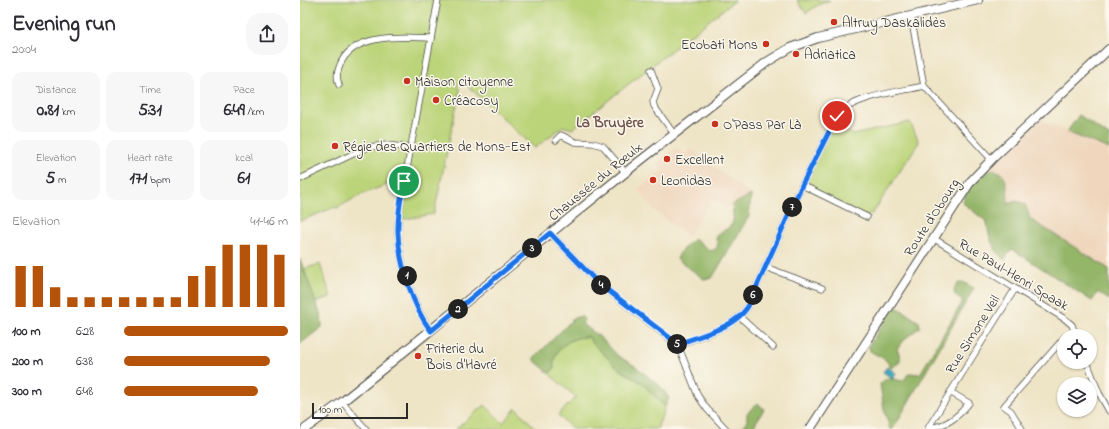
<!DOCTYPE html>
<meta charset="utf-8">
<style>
body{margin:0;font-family:"Indie Flower",sans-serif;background:#f7f7f7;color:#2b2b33;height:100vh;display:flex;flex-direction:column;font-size:15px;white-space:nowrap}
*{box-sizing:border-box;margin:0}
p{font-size:13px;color:#7c7c81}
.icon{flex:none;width:22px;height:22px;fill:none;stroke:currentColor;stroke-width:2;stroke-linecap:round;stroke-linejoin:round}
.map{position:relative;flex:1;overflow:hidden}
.panel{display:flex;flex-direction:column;background:#fff;width:300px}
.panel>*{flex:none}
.fabs{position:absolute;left:757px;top:329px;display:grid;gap:8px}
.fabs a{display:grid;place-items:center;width:40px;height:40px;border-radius:50%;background:#fff;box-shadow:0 1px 3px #0004;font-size:20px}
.scale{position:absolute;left:12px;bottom:10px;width:96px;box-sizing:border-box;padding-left:4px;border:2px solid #2b2b2b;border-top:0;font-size:11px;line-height:14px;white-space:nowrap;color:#2b2b2b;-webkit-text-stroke:3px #fbf7ec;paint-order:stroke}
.pin{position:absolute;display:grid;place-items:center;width:34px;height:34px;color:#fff;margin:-17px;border:2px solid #fff;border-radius:50%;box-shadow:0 1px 4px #0007}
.km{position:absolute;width:20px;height:20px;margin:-10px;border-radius:50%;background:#222;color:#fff;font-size:11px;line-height:20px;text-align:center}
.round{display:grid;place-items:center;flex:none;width:42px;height:42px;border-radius:16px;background:#f7f7f7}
.overview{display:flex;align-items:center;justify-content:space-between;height:68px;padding:0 12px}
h1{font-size:22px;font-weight:800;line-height:30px}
.figures{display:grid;grid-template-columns:repeat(3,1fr);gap:6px;height:68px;padding:4px 12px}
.figures div{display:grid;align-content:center;border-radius:10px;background:#f7f7f7;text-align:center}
.figures b{font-size:17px;font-weight:800}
.figures small{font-size:11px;font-weight:400}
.figures p{font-size:11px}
.chart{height:112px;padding:8px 12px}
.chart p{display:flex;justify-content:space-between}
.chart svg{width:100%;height:72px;margin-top:4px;stroke:#b45309;stroke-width:6}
ul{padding:0 12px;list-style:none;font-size:13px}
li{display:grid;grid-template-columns:64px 48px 1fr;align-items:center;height:30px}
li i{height:10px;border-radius:5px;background:#b45309}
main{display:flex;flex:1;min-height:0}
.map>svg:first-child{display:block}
</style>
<main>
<section class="panel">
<div class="overview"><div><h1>Evening run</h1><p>20:04</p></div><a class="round"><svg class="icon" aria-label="share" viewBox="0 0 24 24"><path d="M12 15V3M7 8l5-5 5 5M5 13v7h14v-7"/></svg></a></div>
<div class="figures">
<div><p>Distance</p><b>0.81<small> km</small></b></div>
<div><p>Time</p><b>5:31</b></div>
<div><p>Pace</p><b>6:49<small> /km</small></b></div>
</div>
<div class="figures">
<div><p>Elevation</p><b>5<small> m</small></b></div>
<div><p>Heart rate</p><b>171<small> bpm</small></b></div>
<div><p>kcal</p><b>61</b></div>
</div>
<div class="chart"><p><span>Elevation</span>41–46 m</p>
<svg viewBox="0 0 160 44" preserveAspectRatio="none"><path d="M5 44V19M15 44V19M25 44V32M35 44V38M45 44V38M55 44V38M65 44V38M75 44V38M85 44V38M95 44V38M105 44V25M115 44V19M125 44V6M135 44V6M145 44V6M155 44V12"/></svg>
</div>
<ul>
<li><b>100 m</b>6:28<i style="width:100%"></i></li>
<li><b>200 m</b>6:38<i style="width:89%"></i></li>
<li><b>300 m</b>6:48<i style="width:82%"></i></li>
</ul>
</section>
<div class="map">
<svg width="809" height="429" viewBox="0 0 809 429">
<rect width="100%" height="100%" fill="#fbf7ec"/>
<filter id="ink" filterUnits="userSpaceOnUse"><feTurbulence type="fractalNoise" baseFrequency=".025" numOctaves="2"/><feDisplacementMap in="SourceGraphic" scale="8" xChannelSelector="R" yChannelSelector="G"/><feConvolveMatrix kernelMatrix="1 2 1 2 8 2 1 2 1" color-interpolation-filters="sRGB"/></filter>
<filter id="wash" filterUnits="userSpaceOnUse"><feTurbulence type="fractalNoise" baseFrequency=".012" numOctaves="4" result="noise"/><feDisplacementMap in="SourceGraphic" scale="16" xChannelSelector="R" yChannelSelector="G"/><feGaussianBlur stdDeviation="0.9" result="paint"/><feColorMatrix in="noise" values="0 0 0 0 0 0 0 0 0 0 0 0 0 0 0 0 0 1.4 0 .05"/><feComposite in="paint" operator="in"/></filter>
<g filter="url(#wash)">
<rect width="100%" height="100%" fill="#eee4c6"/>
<g fill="#efd6bc">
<path d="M740 120 809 149V269L730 219 725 204 683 220 663 203 674 183Z"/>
<path d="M378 149 385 154 391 149 451 195 426 208 412 199 388 236 356 212 338 189 363 170 357 162 371 151Z"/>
</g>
<g fill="#bbd479" stroke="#738052">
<path d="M0 0H435L272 129 263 126 235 148 161 80 157 86 160 89 134 214 98 220 104 182 99 180 60 195 37 208 35 207 0 221Z"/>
<path d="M497 0H530L518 5 506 13Z"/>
<path d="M610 122 619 142 572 214 569 213 567 217 502 185 533 123 553 135Z"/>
<path d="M20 264 31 297 15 302 4 269Z"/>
<path d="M281 337H289L319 369 342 383 365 407 357 429H273L258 415 276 397 249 374 254 369C252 352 266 340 281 337Z"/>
<path d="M185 405 203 423 216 408 236 429H156Z"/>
</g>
<g fill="#94b669" stroke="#60704a">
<path d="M779 115 809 136V149L767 132Z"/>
<path d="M689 169C709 171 707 187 708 204L716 201 725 204 730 219 809 269V300L798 292 792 301 712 249 704 260C692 247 689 239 687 222L663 203C665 189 679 178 689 169Z"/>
<path d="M451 195 449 216 412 278 404 279 377 259 380 252 394 239 411 251 416 249 418 244 416 239 418 234C434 225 435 225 432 205Z"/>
<path d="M0 259 21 316 22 327 0 344Z"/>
<path d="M663 282 674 288 593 429H590L584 409 580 384 587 378 603 381 609 373 620 374 663 301 655 295 654 289 657 284Z"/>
<path d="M597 307 619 322 620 327 606 338 597 349 600 356V362L591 368 586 360 570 351 569 346 592 309Z"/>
<path d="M281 316 284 319 282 324 300 337 318 356 335 366 360 386 369 398 365 407 342 383 319 369 291 342 289 337C271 336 251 349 254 369L249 373 233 359 274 318Z"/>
<path d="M458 403 464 409 452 429H441L447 422V413Z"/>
</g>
<path fill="#43aac2" stroke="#376a76" d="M587 367 596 373 593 379 583 372Z"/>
</g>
<g filter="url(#ink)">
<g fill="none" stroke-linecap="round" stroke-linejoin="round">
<defs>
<g id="minor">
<path d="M611 16 624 86 691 159"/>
<path d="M351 70 358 89 353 102 354 106 374 134"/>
<path d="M39 85C36 77 37 73 40 65 53 32 103 37 131 38"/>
<path d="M256 140 261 135 275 142 293 143 303 146 326 173"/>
<path d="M0 179 68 147 87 145 110 148"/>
<path d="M502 185 567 217"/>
<path d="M250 233 297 282 378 345 398 396 407 409 426 429"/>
<path d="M633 238 765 319 772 325 776 336"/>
<path d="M465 267 522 288"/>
<path d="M440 317 473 347"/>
<path d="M131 331C113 307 100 264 98 235 97 224 99 213 101 201L138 0"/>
<path d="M378 345C401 335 432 329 447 308L502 185 537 116C552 96 599 92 624 86"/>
<path d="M787 362 799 393 809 411"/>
<path d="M650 392 669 403C658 417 647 426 628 428L715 289"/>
<path d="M42 402 66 429"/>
<path d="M722 429 711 411 704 406 764 338"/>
</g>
<g id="secondary">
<path d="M5 429 42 402 336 164 467 62 490 48 518 38 678 0"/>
<path d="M510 429 671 181 694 157 809 49"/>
</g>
</defs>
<use href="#minor" stroke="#484742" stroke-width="7"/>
<use href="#secondary" stroke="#484742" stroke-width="10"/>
<use href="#minor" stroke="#fff" stroke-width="5.5"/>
<use href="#secondary" stroke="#fff" stroke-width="8"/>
</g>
</g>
<g fill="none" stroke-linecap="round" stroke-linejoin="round" filter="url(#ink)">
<defs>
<path id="route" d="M104 181C101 198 97 216 98 233 99 262 113 308 131 331L250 233 297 282 378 344C401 335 432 329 447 308L502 185 537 116"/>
</defs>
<use href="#route" stroke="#fff" stroke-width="8"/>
<use href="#route" stroke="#1a73e8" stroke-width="5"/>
</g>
<g fill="#c8321e" stroke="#fbf7ec" stroke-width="1.5">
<circle cx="534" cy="22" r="4"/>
<circle cx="466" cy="44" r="4"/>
<circle cx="496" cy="54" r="4"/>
<circle cx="107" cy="81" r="4"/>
<circle cx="136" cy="100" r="4"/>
<circle cx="415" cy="124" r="4"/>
<circle cx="35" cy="146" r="4"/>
<circle cx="367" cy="159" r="4"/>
<circle cx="353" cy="180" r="4"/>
<circle cx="118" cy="356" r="4"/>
</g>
<g text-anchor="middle" stroke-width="3" stroke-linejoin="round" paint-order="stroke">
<g font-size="14" fill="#2b2b2b" stroke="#fbf7ec" text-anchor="start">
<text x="542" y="27">Altruy Daskalidès</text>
<text x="458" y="49" text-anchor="end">Ecobati Mons</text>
<text x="504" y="59">Adriatica</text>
<text x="115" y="86">Maison citoyenne</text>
<text x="144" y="105">Créacosy</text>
<text x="423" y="129">O'Pass Par Là</text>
<text x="43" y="151">Régie des Quartiers de Mons-Est</text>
<text x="375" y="164">Excellent</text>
<text x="361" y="185">Leonidas</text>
<text x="126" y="353">Friterie du<tspan x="126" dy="16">Bois d'Havré</tspan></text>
</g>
<g font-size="14" fill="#2b2b2b" stroke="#fbf7ec">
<text transform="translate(295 181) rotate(-39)" y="5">Chaussée du Rœulx</text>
<text transform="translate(631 217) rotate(-57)" y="5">Route d'Obourg</text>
<text transform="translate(714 274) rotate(31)" y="5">Rue Paul-Henri Spaak</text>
<text transform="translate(672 334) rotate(-58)" y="5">Rue Simone Veil</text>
</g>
<g font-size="15" font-weight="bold" fill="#70524b" stroke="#fbf7ec">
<text x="310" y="127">La Bruyère</text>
</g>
</g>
</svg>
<div class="fabs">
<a><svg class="icon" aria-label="locate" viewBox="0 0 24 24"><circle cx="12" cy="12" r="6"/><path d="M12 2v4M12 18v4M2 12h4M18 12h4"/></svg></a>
<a><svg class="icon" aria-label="layers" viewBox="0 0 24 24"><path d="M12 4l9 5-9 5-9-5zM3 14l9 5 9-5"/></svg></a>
</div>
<div class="scale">100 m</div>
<div class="pin" style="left:104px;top:181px;background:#1e9e55"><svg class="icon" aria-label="arrive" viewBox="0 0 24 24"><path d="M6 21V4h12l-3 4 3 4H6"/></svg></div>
<div class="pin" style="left:537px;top:116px;background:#d93025"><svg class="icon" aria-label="check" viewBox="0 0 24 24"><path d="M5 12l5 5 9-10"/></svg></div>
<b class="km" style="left:107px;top:276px">1</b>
<b class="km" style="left:158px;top:309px">2</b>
<b class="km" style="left:232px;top:248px">3</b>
<b class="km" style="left:301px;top:285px">4</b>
<b class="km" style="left:377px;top:344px">5</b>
<b class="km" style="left:453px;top:295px">6</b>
<b class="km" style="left:492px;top:207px">7</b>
</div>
</main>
